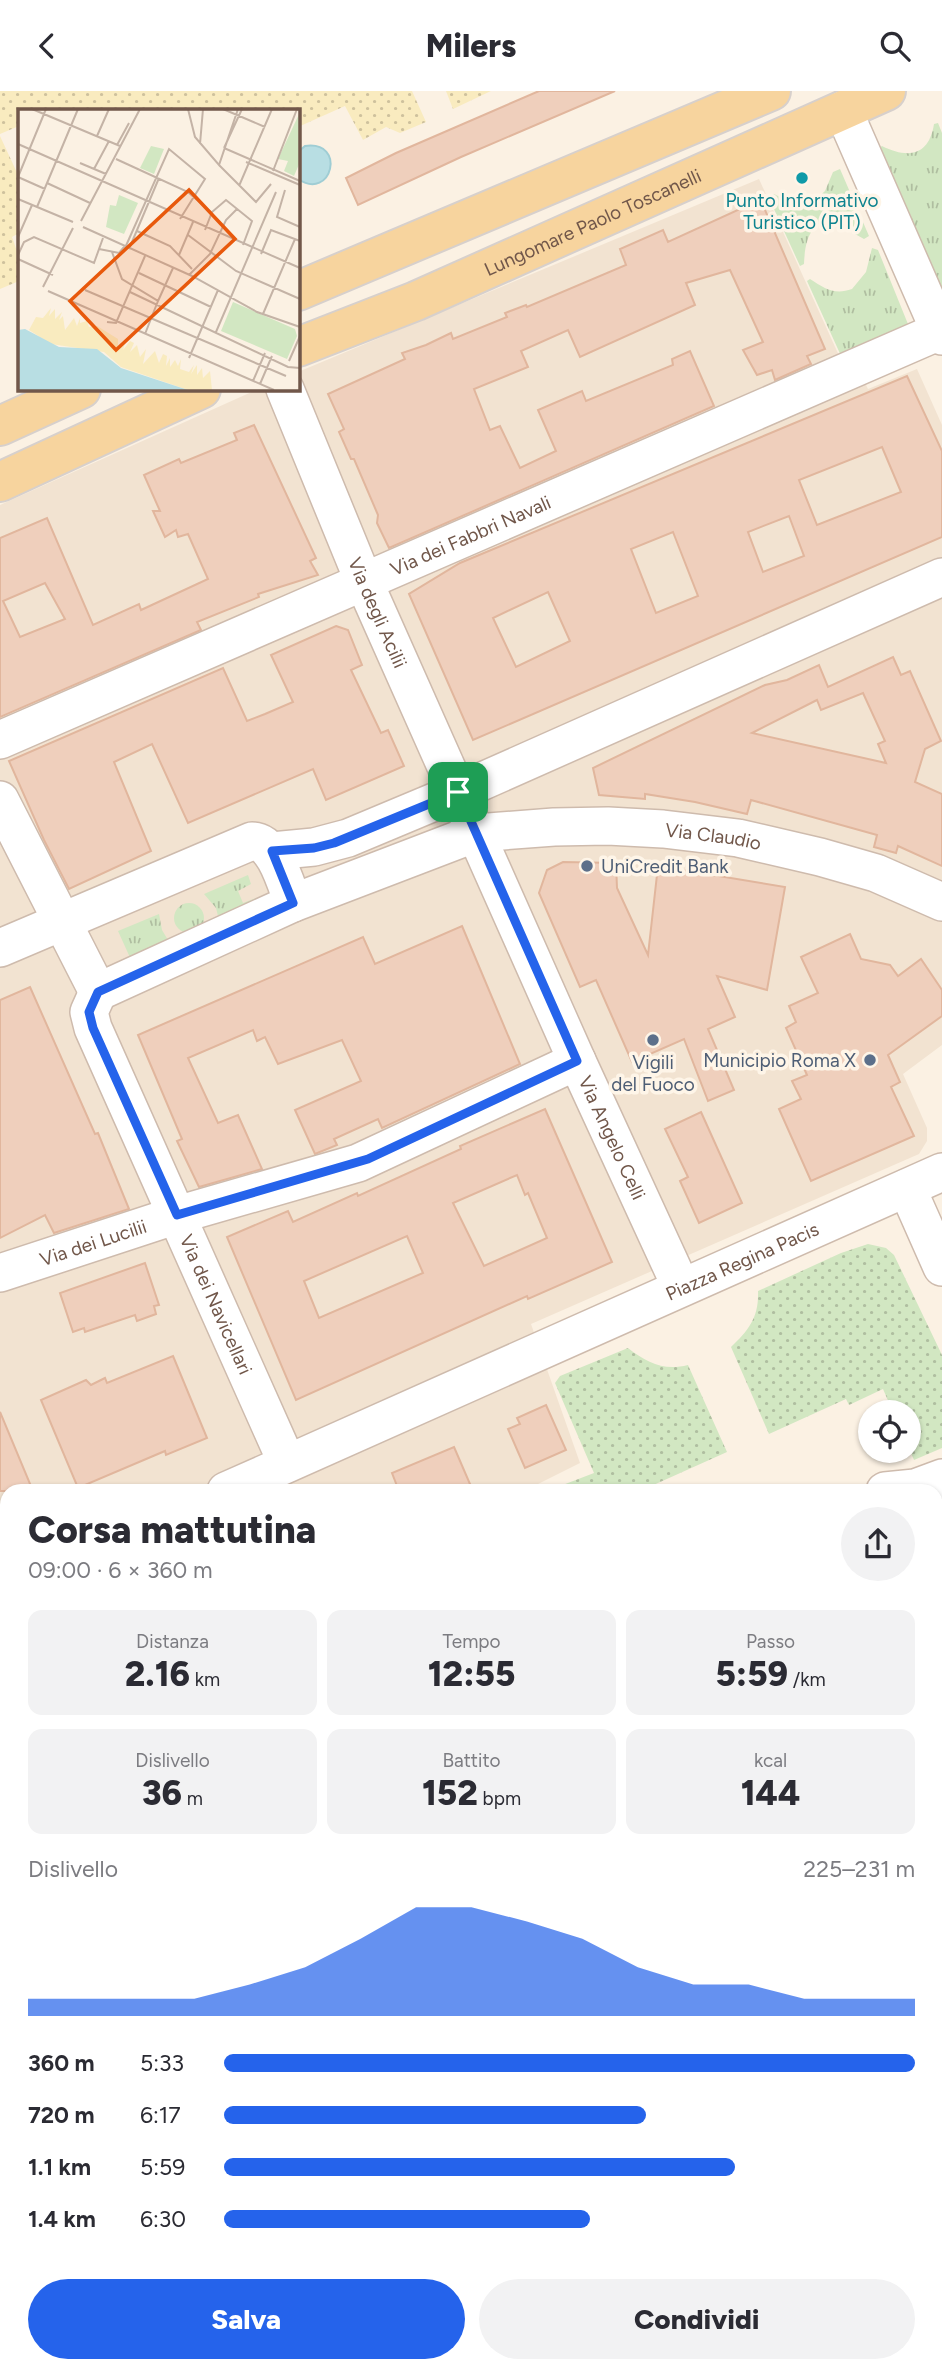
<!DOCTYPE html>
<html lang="it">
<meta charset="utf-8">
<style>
body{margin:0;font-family:Figtree,sans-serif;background:#f2f2f3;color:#2b2b33;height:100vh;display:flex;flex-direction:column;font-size:26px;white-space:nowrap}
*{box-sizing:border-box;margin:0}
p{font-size:23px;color:#7c7c81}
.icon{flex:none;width:38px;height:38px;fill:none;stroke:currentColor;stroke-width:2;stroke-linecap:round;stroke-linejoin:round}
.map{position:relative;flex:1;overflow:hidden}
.drawer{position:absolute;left:0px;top:1393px;width:943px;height:889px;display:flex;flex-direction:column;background:#fff;border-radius:21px 21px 0 0;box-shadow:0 2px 5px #0004}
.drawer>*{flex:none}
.fabs{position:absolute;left:858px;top:1309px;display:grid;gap:14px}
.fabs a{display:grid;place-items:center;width:63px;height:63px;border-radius:50%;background:#fff;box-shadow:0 2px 5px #0004;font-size:35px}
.pin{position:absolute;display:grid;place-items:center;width:60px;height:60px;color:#fff;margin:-30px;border-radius:14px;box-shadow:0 4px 10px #0006}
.round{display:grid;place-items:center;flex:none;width:74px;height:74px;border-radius:37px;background:#f2f2f3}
.overview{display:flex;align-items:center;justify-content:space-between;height:119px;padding:0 28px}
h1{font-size:38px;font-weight:800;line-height:52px}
.metrics{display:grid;grid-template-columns:repeat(3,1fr);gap:10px;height:119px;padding:7px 28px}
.metrics div{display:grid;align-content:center;border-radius:14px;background:#f2f2f3;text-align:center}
.metrics b{font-size:35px;font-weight:800}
.metrics small{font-size:19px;font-weight:400}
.metrics p{font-size:19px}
.chart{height:196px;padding:14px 28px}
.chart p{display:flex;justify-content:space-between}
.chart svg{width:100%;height:126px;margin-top:7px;fill:#2563eb;opacity:.7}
.action{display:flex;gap:14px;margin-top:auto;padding:14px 28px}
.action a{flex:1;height:80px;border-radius:42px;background:#2563eb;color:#fff;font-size:28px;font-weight:800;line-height:80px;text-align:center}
.action a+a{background:#f2f2f3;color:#2b2b33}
ul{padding:0 28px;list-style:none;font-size:23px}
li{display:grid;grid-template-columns:112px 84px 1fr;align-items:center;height:52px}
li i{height:18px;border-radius:9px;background:#2563eb}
header{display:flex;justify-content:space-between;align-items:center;height:91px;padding:0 28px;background:#fff;font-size:32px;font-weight:800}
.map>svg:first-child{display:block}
</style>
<header><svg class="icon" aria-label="back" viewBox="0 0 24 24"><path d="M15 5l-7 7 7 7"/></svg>Milers<svg class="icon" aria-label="search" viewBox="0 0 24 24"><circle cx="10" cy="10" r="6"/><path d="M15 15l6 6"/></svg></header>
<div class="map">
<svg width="942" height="2282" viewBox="0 0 942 2282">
<defs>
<pattern id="grass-tufts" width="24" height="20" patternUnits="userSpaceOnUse" patternTransform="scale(1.75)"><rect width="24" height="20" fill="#d2e7c2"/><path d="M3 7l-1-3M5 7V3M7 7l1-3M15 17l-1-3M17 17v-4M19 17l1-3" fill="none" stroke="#afbea0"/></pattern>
<pattern id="sand-dots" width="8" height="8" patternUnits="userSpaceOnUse" patternTransform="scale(1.75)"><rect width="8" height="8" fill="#f9ebbf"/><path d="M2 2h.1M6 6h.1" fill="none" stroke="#cec19d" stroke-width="1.8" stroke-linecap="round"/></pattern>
<pattern id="park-dots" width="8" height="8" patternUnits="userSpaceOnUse" patternTransform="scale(1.75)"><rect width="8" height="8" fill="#d2e7c2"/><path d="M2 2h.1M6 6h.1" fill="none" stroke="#afbea0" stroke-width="1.8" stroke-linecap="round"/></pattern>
</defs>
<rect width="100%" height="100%" fill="#fbf1e3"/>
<g fill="#f2e3d1">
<path d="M759 88 841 269 852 265 868 298 917 278 942 334V954L903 983 927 1037V1050L919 1063 531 1233 580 1372 524 1400H7V2207L0 2211V414L258 298H298V281Z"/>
<path d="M942 1406V1791L936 1794V1408Z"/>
<path d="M27 2275H229L231 2282H12Z"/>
<path d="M259 2275H465L468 2282H262Z"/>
</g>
<g fill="url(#grass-tufts)">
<path d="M938 32 942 42V199L879 57 882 55C908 68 929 65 934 33Z"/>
<path d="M840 78 869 145 864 148 846 138 843 127C812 126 805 146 804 173L800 175 768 105 774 103 790 111 810 114 825 100 833 81Z"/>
<path d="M872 157 878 159 910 238 842 267 807 190 810 188C825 198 835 204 852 198L866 181Z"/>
<path d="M248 784 251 793 238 800 243 812 256 807 259 815 220 833 216 817 204 803Z"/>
<circle cx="189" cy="827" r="15"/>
<path d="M159 823 162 839 171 854 132 871 118 840Z"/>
</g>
<g fill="url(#sand-dots)">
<path d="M0 0H412L426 31 400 42 386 36 363 49 345 15 298 36V19H19V35L0 43Z"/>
<path d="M446 0H491L453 18Z"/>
<path d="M0 45 19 86V142L12 146 19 166V190L0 198Z"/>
</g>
<g fill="url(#park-dots)">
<path d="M868 1153 886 1157 894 1164 942 1264V1357L914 1369 908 1355V1321H893L883 1298 849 1314 846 1308 769 1343 731 1256C749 1239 759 1226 758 1200L841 1162Z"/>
<path d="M628 1257C647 1272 664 1280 688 1274L727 1361 649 1396 650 1400H547L594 1382 555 1292 560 1285Z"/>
</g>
<path fill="#b8dee3" stroke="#9fcdd4" stroke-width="2" d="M305 55C347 49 332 111 298 88V61Z"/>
<g fill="#efcfbc" stroke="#e1b69d" stroke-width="2" fill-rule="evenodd">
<path d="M539 0H615L461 66 358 114 346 87 396 62Z"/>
<path d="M753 112H762L825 258 807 265 811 273 775 289 772 279 757 284 743 259 763 251 730 179 686 192 695 214 580 266 568 239 521 260 528 276 474 298 490 339 500 335 520 377 556 360 538 319 582 300 586 310 673 274 672 268 690 260 714 315 389 457 377 432 378 424 354 368H351L339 341 344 338 328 303 405 268 402 262 426 254 451 242 453 248 507 226 505 222 526 214 527 216 626 174 620 158 663 139 668 151Z"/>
<path d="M907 285 942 360V446L473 649 409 503 460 472ZM882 356 901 401 817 434 799 389ZM789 425 804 465 763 481 748 441ZM673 441 698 505 656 522 631 458ZM548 501 570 550 516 576 493 527Z"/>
<path d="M254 334 316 467 310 470 318 484 258 503 259 506 197 531 201 539 0 626V447L47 427 93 534 139 513 141 519 208 488 188 443 178 446 176 439 165 446 153 420H160L144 384 179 368 181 372 237 349 234 342ZM45 492 65 528 20 546 3 510Z"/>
<path d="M336 535 348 539 362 574 351 579 381 642 388 639 404 675 326 709 313 678 188 732 152 653 114 671 151 760 69 798 44 749 9 670 223 577 247 630 265 623 293 611 271 564Z"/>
<path d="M893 566 901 584 910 580 941 650 925 658 915 691 942 703V775L898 755 896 762 874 756 877 744 751 709 747 723 695 711 645 703V708L599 704 593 677 765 594 787 589 819 574 828 596ZM863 602 885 650 878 653 886 672 752 642 817 609 821 619Z"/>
<path d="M563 771 616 772 617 797 648 864 658 775 785 796 767 899 717 885 735 926 708 938 734 999 708 1010 684 948 632 971 596 889 580 896 539 802 547 779Z"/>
<path d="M462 835 520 973 382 1037 378 1028 334 1048 337 1054 315 1063 295 1019 361 990 342 949 278 973 265 946 257 950 253 939 188 967 218 1032 238 1024 262 1078 199 1096 177 1050 182 1048 138 944 363 846 375 873Z"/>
<path d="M850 843 861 868 890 874 898 885 921 868 942 899V925L888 964 900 991 891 996 914 1045 811 1090 779 1018 801 1008 792 990 807 984 786 937 796 931 789 915 818 902 801 866Z"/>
<path d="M30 896 95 1043 98 1042 129 1118 54 1142 45 1124 0 1147V909Z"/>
<path d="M545 1018 612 1171 528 1208 527 1205 296 1309 227 1146 288 1120 293 1131 357 1102 358 1105 461 1058 460 1055ZM517 1084 525 1104 528 1102 547 1147 484 1175 453 1112ZM407 1145 423 1182 319 1227 304 1190Z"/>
<path d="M701 1021 742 1112 699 1132 680 1090 688 1086 665 1038Z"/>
<path d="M145 1172 159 1214 154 1215 156 1223 137 1230 135 1224 85 1241 84 1237 73 1241 60 1202Z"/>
<path d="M173 1265 207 1347 166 1364 165 1360 78 1397 41 1309 86 1289 91 1294 105 1287 107 1292Z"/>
<path d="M546 1314 566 1359 525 1377 508 1338 520 1333 517 1327Z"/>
<path d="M0 1321 33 1400H0Z"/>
<path d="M454 1356 473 1400H399L392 1382Z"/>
</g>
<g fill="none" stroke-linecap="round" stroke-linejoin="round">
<defs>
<g id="minor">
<path d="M843 19 942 245"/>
<path id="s1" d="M285 298 364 491 577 970 681 1196"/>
<path id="s2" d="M0 649 942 239"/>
<path id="s3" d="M0 709 98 901 293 812 476 742 554 736 608 735 663 738 738 747 820 766 876 782 942 811"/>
<path d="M272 760 314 756 348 747 458 701 942 486"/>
<path d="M0 857 252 750C275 750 286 794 293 812"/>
<path id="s4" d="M98 901 89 921 93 937 287 1372"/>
<path d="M907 1097 942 1176"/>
<path id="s5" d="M0 1182 177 1124 358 1072 577 970"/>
<path id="s6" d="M226 1400 942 1081"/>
<path d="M885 1400 915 1397 942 1387"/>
<path d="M0 1497 7 1494"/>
<path d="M936 1820 942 1817"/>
<path d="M936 1860 942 1858"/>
<path d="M0 1930 7 1929"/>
<path d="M936 2197 942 2194"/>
<path d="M0 2228 7 2225"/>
<path d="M936 2252 942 2250"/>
<path d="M0 2273 7 2270"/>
<path d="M244 2275 246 2282"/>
<path d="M479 2275 482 2282"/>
<path d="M865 2275 866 2282"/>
<path d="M670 2282 738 2275"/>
</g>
<g id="major">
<path d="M298 200 771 0"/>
<path id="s7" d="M298 256 416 210 886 0"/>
<path d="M0 335 81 298"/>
<path d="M0 391 201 298"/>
</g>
</defs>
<use href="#minor" stroke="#cebbad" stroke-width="40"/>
<use href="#major" stroke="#d7d0cc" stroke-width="42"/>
<use href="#minor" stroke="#fff" stroke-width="37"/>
<use href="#major" stroke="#f7d49e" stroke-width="38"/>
</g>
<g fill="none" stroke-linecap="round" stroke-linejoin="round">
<defs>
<path id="route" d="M458 701 577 970 368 1068 177 1124 93 937 89 921 98 901 293 812 272 760 314 757 334 752Z"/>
</defs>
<use href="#route" stroke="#fff" stroke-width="14"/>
<use href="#route" stroke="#2563eb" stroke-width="9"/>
</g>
<circle fill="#0f9aa8" stroke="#fef5e8" stroke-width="2.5" cx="802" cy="87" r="7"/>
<g fill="#5c6f8a" stroke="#fef5e8" stroke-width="2.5">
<circle cx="587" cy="775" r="7"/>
<circle cx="653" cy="949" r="7"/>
<circle cx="870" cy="969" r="7"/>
</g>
<g text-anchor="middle" stroke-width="7" stroke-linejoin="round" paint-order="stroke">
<g font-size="19" fill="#0d838f" stroke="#fef5e8">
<text x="802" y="116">Punto Informativo<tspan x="802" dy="22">Turistico (PIT)</tspan></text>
</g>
<g font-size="19" fill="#71574a" stroke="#fef5e8">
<text dy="7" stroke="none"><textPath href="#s7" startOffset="320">Lungomare Paolo Toscanelli</textPath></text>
<text dy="7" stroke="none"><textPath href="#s2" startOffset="513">Via dei Fabbri Navali</textPath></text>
<text dy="7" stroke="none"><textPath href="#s1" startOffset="242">Via degli Acilii</textPath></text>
<text dy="7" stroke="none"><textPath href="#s3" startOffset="864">Via Claudio</textPath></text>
<text dy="7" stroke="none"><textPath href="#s1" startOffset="817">Via Angelo Celli</textPath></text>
<text dy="7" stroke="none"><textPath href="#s5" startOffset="98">Via dei Lucilii</textPath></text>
<text dy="7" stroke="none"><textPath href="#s6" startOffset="565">Piazza Regina Pacis</textPath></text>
<text dy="7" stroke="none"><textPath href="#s4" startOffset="341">Via dei Navicellari</textPath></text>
</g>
<g font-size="19" fill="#4e5e75" stroke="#fef5e8" text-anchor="start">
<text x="601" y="782">UniCredit Bank</text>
<text x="856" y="976" text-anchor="end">Municipio Roma X</text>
<text x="653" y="978" text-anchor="middle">Vigili<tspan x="653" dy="22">del Fuoco</tspan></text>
</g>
</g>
<g transform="translate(18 18)">
<rect width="282" height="282" fill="#fbf1e3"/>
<path d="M33 199 31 207 37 200V210L44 203 41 211 45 207 47 221 56 209 59 217 62 209V214L69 212 71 218 79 217 100 230V238L108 231 105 241 112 232 116 234 112 243 119 236 122 248 128 240 125 255 137 242 141 254 145 245 149 247 148 257 152 249V258L157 251 160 257 163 250 162 260 171 263 176 256 173 265 179 256V266L184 259 185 269 192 262 194 281H170L103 258 86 243 33 235 11 221 18 208 25 209Z" fill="#f9ebbf"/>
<path d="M282 3V53L276 67 266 62 270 52 260 50ZM101 86 120 94 106 125 88 118 92 96 98 97ZM215 193 277 220 279 227 269 250 203 222Z" fill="#d2e7c2"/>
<path d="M133 37 146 40 136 65 122 59Z" fill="#d2e7c2"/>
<path d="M7 220 41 238 79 240 103 259 170 281H0V221Z" fill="#b8dee3"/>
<path fill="none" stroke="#c4b3a6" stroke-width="2" d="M14 0 102 37M170 0 177 28 201 56 220 0M205 0 247 18M79 27 91 0M0 35 282 159M182 35 185 0M99 36 111 14M206 39 282 72M206 39 224 0M98 50 170 83 194 104M228 53 282 76M62 54 88 65M201 56 238 93 253 75M76 60 91 32M255 62 279 0M0 68 28 0M0 68 27 80M29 74 72 94M221 77 254 0M267 81 259 108 282 118M0 90 55 113M19 98 60 0M63 112 122 0M65 118 174 167 239 203 282 218M187 121 194 103 208 91 234 112 225 136M119 122 152 137 174 160M170 126 218 162 282 190M0 128 14 96M107 139 151 40 187 70 162 110M81 140 101 144 106 138M111 140 141 69M94 143 104 170 140 192 138 197M243 145 253 121 282 132M0 146 6 133 16 128 76 154 85 129M161 146 175 113M0 150 35 166M121 164 193 198M171 166 192 145 208 111 219 100M25 178 55 119M67 181 268 267M30 182 256 281M112 183 270 258 282 259M140 192 155 159M245 205 277 130M89 213 98 214 127 147M198 223 258 83M127 225 138 197M171 249 200 181M271 252 282 227M235 272 247 244M242 275 254 247"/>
<path fill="#e8590c" fill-opacity="0.15" stroke="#e8590c" stroke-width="3.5" d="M171 81 217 130 98 241 52 192Z"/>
<rect width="282" height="282" fill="none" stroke="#71574a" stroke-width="3.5"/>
</g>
</svg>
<div class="fabs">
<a><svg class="icon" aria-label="locate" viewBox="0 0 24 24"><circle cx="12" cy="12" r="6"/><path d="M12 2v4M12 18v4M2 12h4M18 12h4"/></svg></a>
</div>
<div class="pin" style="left:458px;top:701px;background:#1e9e55"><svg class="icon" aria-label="arrive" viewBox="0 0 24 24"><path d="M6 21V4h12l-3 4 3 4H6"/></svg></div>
<section class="drawer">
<div class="overview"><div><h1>Corsa mattutina</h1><p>09:00 · 6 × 360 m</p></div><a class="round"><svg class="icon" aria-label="share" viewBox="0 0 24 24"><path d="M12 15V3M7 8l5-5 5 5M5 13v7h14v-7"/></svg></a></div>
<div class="metrics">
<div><p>Distanza</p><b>2.16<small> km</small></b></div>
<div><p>Tempo</p><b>12:55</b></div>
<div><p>Passo</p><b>5:59<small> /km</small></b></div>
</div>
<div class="metrics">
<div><p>Dislivello</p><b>36<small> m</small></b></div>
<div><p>Battito</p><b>152<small> bpm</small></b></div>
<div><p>kcal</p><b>144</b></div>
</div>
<div class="chart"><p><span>Dislivello</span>225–231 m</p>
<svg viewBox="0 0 160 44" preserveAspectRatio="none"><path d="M0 44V38L10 38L20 38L30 38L40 33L50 27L60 17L70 6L80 6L90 11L100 17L110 27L120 33L130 33L140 38L150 38L160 38V44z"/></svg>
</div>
<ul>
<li><b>360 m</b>5:33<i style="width:100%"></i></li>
<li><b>720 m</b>6:17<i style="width:61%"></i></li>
<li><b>1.1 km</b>5:59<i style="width:74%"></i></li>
<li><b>1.4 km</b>6:30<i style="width:53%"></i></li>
</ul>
<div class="action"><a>Salva</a><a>Condividi</a></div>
</section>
</div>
